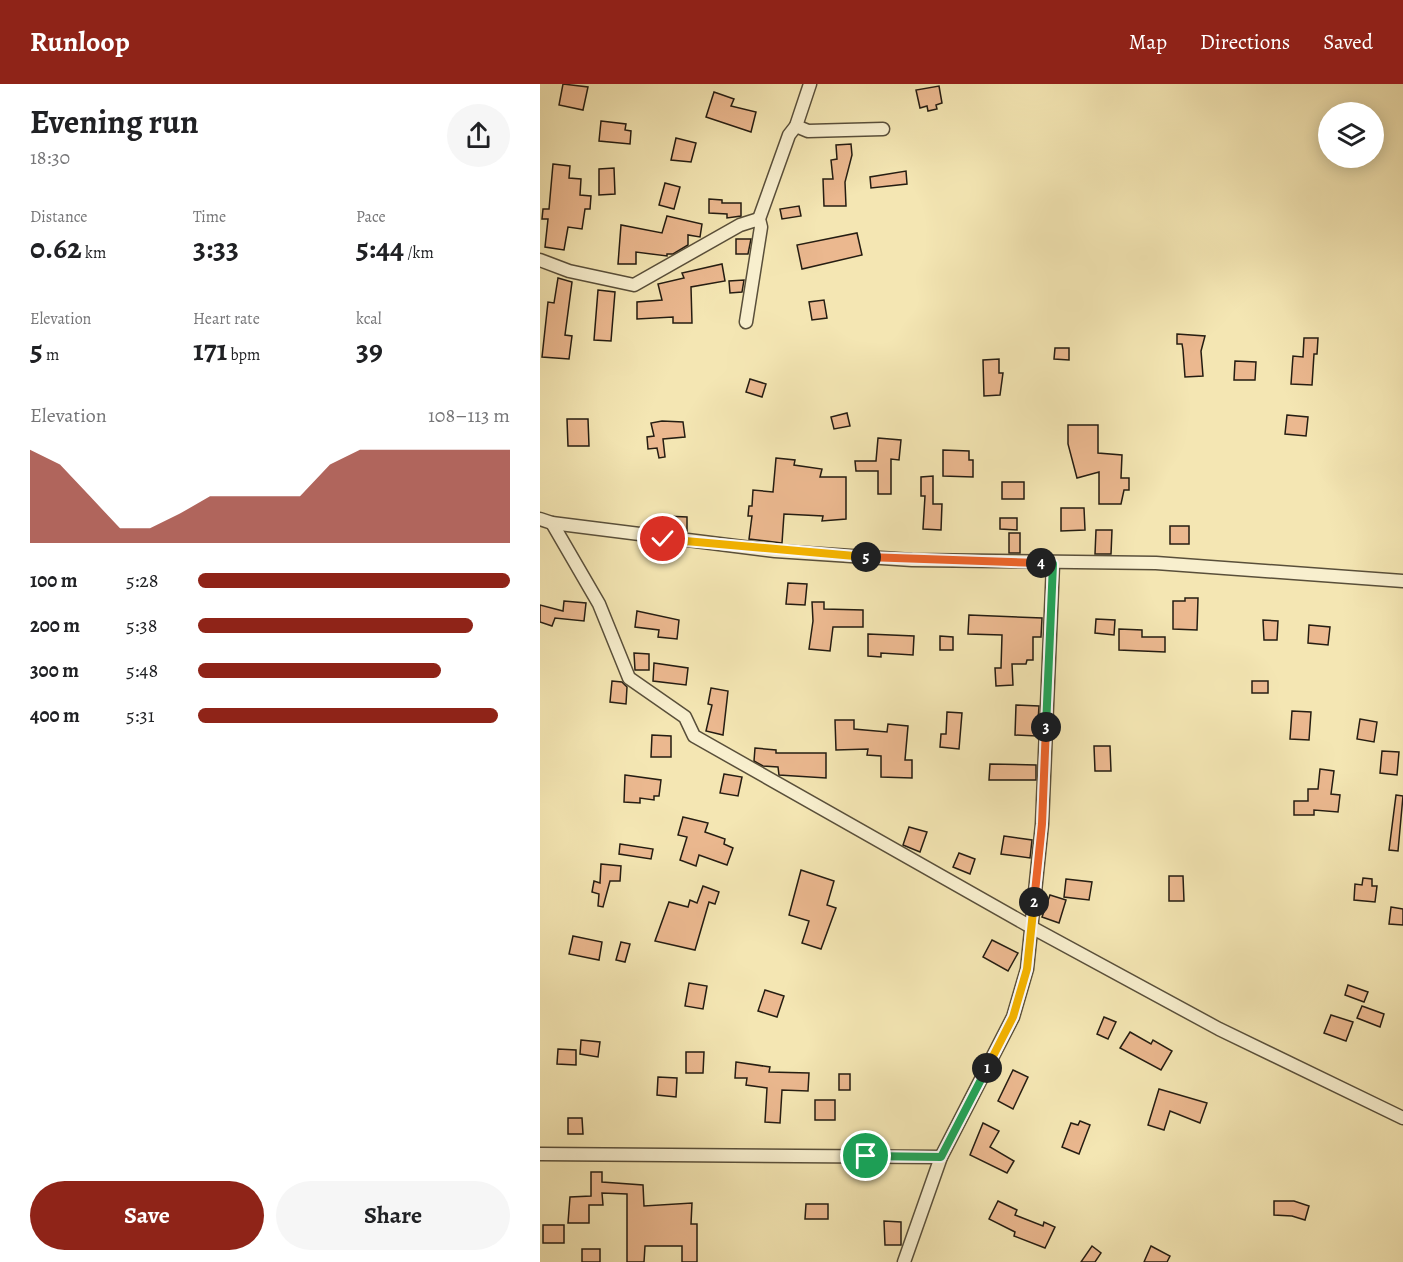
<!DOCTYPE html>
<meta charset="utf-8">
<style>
body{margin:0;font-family:Alegreya,serif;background:#f6f6f6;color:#202124;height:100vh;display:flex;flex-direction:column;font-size:22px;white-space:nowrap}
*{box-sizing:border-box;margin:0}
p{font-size:20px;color:#757577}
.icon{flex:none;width:33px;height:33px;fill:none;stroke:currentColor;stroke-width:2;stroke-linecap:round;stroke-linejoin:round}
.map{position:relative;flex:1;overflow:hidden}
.sheet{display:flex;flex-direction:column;background:#fff;width:540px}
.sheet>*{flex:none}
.buttons{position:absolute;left:778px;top:18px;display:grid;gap:12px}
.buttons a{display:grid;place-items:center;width:66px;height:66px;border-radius:50%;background:#fff;box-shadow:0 3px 15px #0003;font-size:30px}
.pin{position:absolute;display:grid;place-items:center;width:51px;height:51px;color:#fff;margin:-26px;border:3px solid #fff;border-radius:50%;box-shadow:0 2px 6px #0007}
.km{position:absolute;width:30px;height:30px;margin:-15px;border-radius:50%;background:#222;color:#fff;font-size:16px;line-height:30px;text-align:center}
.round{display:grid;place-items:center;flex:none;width:63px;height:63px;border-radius:32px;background:#f6f6f6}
.summary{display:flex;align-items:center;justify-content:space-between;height:102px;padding:0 30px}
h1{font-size:33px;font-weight:700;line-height:45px}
.figures{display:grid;grid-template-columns:repeat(3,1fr);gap:9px;height:102px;padding:6px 30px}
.figures div{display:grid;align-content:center}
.figures b{font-size:30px;font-weight:700}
.figures small{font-size:16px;font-weight:400}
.figures p{font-size:16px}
.chart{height:168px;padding:12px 30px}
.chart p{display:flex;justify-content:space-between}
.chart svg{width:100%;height:108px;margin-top:6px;fill:#8f2418;opacity:.7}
.primary-button{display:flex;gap:12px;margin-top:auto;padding:12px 30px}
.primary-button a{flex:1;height:69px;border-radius:36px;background:#8f2418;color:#fff;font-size:24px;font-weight:700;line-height:69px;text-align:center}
.primary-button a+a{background:#f6f6f6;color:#202124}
ul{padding:0 30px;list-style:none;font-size:20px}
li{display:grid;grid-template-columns:96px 72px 1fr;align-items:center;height:45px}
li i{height:15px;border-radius:8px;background:#8f2418}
header{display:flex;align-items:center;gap:36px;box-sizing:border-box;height:84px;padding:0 30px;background:#8f2418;color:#fff}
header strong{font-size:28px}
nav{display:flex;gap:33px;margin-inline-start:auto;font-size:21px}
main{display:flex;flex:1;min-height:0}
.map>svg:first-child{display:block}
</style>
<header>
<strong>Runloop</strong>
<nav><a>Map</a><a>Directions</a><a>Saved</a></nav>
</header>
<main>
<section class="sheet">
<div class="summary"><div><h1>Evening run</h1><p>18:30</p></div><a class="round"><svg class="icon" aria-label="share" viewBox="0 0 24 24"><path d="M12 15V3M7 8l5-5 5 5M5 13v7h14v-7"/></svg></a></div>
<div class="figures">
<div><p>Distance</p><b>0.62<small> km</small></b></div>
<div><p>Time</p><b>3:33</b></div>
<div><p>Pace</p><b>5:44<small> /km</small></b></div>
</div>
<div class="figures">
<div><p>Elevation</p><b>5<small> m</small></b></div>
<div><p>Heart rate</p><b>171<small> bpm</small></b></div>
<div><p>kcal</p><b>39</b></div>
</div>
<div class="chart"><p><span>Elevation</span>108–113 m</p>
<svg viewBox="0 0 160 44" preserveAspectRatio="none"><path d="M0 44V6L10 12L20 25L30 38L40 38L50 32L60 25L70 25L80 25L90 25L100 12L110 6L120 6L130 6L140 6L150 6L160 6V44z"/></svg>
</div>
<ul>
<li><b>100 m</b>5:28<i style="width:100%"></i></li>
<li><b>200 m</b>5:38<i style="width:88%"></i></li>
<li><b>300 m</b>5:48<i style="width:78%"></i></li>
<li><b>400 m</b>5:31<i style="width:96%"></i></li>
</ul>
<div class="primary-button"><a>Save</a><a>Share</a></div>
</section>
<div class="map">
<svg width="863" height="1178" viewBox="0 0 863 1178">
<rect width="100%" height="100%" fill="#f4e6b3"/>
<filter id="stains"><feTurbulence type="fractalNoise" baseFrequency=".00333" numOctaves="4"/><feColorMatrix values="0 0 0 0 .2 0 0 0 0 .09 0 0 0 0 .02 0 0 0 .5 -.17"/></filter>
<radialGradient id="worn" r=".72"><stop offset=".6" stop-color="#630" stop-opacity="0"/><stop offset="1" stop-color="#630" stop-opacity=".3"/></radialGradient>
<g fill="#ebb88f" stroke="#251d12" stroke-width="1.5">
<path d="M23 0 48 3 43 26 19 21Z"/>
<path d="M399 2 402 19 396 21 397 25 388 27 387 22 380 24 376 6Z"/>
<path d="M174 8 194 15 191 22 216 28 211 48 166 33Z"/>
<path d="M61 37 86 40 85 46 91 47 90 60 59 57Z"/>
<path d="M136 54 156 59 151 78 131 76Z"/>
<path d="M311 60 312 71 305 98 306 122H284L283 95H293L291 76 297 75 296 61Z"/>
<path d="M13 80 30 82 29 94 41 95 40 111 51 112 50 125H45L42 145 28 143 24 166 5 163 8 135H2L3 125H9Z"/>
<path d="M74 84 75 110 59 111V85Z"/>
<path d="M366 87 367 100 331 104 330 93Z"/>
<path d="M125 99 140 103 134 125 119 121Z"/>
<path d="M169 115 182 116V119H201V132L187 134V130L169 129Z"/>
<path d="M259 122 261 132 242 135 240 125Z"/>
<path d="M127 132 162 140 160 153 148 151V161L133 170H127V172L96 168V180H78L81 141 122 149Z"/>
<path d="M317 149 322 171 262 185 257 161Z"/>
<path d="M196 155H211L208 170H196Z"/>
<path d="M182 180 185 197 151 203 152 239H133V233L97 235V218L122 216 118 200 144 194 142 189Z"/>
<path d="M18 194 32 198 25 251 32 252 29 275 2 273 8 218 14 219Z"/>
<path d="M204 196 202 208 190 209 189 197Z"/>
<path d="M58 206 75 208 71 257 54 256Z"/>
<path d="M284 216 287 234 272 236 269 218Z"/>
<path d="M637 250 665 252 661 267 663 292 645 293 643 266 642 260H637Z"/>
<path d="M764 254H778L777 270H774L772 301 751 300 753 272 763 273Z"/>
<path d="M515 264H529V276L514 275Z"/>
<path d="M459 275V289H463L460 311 444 312 443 276Z"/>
<path d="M695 277 716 278 715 296H694Z"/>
<path d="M210 295 226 300 222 313 206 308Z"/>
<path d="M307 329 310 342 294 345 291 333Z"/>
<path d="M747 331 768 333 766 352 745 350Z"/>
<path d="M27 335H48L49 362H28Z"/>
<path d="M122 337 143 338 145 353 123 355 125 373 119 374 117 364 108 365 107 353 114 352 111 339Z"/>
<path d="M528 341H558V369L582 371 581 394H589V406H584L581 420H559V388L537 394 528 360Z"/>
<path d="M338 354 361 356 359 376 351 375V410H338V387H316L315 377H336Z"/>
<path d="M403 366 429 367V376H433V393L403 392Z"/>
<path d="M236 374 255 376 254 381 282 385 280 393H306V435L282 437 283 432 244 430 242 459 209 455 212 432H208L209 422H212L213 406 233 408Z"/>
<path d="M393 392V420H402L401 446 383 445 385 412H381V393Z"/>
<rect x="462" y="398" width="22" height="17"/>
<path d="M521 424H544L545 446 521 447Z"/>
<path d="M125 432 147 433V447L124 445Z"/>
<path d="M460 434H477V446L460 445Z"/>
<rect x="630" y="442" width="19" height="18"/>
<path d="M556 446H572L571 470H555Z"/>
<rect x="469" y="449" width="11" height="20"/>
<path d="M248 499 267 500 265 521 246 520Z"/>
<path d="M645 514H658L657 546 633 545V517H645Z"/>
<path d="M24 517 46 519 44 537 15 534 12 542 0 538V521L23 527Z"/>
<path d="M272 518H284V525L323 526V543H293L290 567 269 565 273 537Z"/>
<path d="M97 527 139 536 137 555 118 553 119 546 95 543Z"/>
<path d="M429 531 502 534 501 553H493V576H487L486 580H472L473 601 456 602 455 584H461L462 551 428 550Z"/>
<path d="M556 535 575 536 574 551 555 549Z"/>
<path d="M723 536 738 537 737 556H724Z"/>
<path d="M769 541 790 543 788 561 768 559Z"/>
<path d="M579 545 602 546V553H625V568L579 566Z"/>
<path d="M328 550 374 552 373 571 341 569V573L328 572Z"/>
<path d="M400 552 413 553V566H400Z"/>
<path d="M94 569 109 570V586H95Z"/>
<path d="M114 579 148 584 146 601 113 597Z"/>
<path d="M72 597 82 598 87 603 86 620 70 618Z"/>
<rect x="712" y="597" width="16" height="12"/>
<path d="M171 604 188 607 183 651 166 647 172 621 168 620Z"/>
<path d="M476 621 499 622 497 652 475 651Z"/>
<path d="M752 627 771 628 769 656 750 655Z"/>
<path d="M407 628 422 629 419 665 400 663 401 650H406Z"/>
<path d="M820 635 837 638 834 658 817 655Z"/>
<path d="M295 636H314V645L347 648 348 640 368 642 365 676H372V694L341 693V672L327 671 328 665 296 666Z"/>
<path d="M112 651 131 652V673H111Z"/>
<path d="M554 662H570L571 687H555Z"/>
<path d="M215 664 236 666V669H286V694L239 691 238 683 223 682 214 677Z"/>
<path d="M842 667 859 668 857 691 840 689Z"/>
<path d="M450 680 496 681V696H449Z"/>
<path d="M780 685 794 687 791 710 800 711 798 728 774 726V731H754V717H768V705H778Z"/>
<path d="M184 690 202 693 198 712 180 709Z"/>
<path d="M85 691 121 696 119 712H114V716L100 714V719L84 718Z"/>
<path d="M856 711 863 712 858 767 849 766Z"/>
<path d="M143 733 168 739 165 748 185 755 184 760 193 764 187 781 159 771 156 782 140 776 147 753 138 751Z"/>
<path d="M369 743 387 748 380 768 363 761Z"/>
<path d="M464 752 492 756 490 774 461 770Z"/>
<path d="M80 760 113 765 111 775 79 770Z"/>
<path d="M419 769 435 775 430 790 413 783Z"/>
<path d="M61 780 81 782 80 797H70L63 823 58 822 59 810 52 808 54 797 60 799Z"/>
<path d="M261 786 294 797 287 821 296 824 281 865 262 859 269 837 249 831Z"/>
<path d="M629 792H643L644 817H629Z"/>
<path d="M823 794 832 795V802H837L835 818 814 816 815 800 822 801Z"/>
<path d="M526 795 552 798 549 816 524 813Z"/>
<path d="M163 802 179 808 175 820 169 818 155 866 115 857 129 818 148 823 150 816 157 819Z"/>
<path d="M510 811 526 816 519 839 502 833Z"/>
<path d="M851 823 863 825V841L849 840Z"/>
<path d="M33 852 62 858 59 876 29 870Z"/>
<path d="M452 856 478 869 468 887 443 873Z"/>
<path d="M81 858 90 860 85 878 76 876Z"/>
<path d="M149 899 167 902 163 925 145 922Z"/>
<path d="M808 901 828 908 824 918 805 911Z"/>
<path d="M225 906 244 912 237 933 218 927Z"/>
<path d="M822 922 844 930 840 943 817 934Z"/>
<path d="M791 931 813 938 806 957 784 949Z"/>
<path d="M564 933 576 938 568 955 557 950Z"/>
<path d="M590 948 611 960 613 956 632 967 621 986 580 964Z"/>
<path d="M41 956 60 958 58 973 40 970Z"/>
<path d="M18 965 36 966V981L17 980Z"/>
<path d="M146 968H164L163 989H146Z"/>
<path d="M196 978 230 983 229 988 269 989 268 1007 242 1006 240 1039 225 1038 227 1004 206 1001 207 994H195Z"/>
<path d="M473 986 488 993 473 1025 458 1017Z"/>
<rect x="299" y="990" width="11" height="16"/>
<path d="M118 993 137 994 136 1013 117 1011Z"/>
<path d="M619 1005 667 1019 660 1039 630 1027 624 1046 608 1041Z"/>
<rect x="275" y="1016" width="20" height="20"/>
<path d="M28 1034H42L43 1050H28Z"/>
<path d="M540 1037 550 1041 539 1070 522 1063 531 1039 538 1041Z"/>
<path d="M443 1039 459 1047 450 1063 474 1077 467 1089 430 1071Z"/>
<path d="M51 1088H62V1098L103 1101 104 1122 152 1119 151 1140H157V1178H142V1162H105L104 1178H87V1110L62 1109 63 1121H49V1139H28L30 1113 51 1112Z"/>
<path d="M458 1117 477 1126 475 1131 503 1142 504 1138 515 1143 505 1164 474 1152 475 1148 449 1135Z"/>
<path d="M734 1117H754L769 1122 765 1136 752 1132 734 1131Z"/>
<path d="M266 1120H288V1135H265Z"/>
<path d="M344 1137 361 1138V1161H345Z"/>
<rect x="3" y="1141" width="21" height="18"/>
<path d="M552 1162 561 1169 555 1178H541Z"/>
<path d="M611 1162 630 1172 627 1178H604Z"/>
<rect x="42" y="1165" width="18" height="13"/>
</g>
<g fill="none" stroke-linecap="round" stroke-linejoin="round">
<defs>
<g id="minor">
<path d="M256 42 268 47 343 45"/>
<path d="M0 176 29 187 94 201 200 141 219 135"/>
<path d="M206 238 221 143 219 135 249 51 256 42 270 0"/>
<path d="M0 435 12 439 235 467 372 476 616 479 863 497"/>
<path d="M12 439 59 520 89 594 145 633 154 652 491 843 679 945 863 1034"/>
<path d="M0 1070 401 1073"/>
<path d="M364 1178 401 1073 473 933 487 885 502 740 513 480"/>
</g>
</defs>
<use href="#minor" stroke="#594f3a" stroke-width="15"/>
<use href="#minor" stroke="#f8efce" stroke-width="12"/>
</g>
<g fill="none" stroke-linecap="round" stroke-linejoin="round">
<defs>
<path id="split-1" d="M326 1072 401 1073 447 984"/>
<path id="split-2" d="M447 984 473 933 487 885 494 818"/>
<path id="split-3" d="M494 818 502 740 506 643"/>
<path id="split-4" d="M501 479 513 480 506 643"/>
<path id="split-5" d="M326 473 501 479"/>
<path id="split-6" d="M123 455 326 473"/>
</defs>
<use href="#split-1" stroke="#fff" stroke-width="12"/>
<use href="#split-2" stroke="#fff" stroke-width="12"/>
<use href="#split-3" stroke="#fff" stroke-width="12"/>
<use href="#split-4" stroke="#fff" stroke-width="12"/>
<use href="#split-5" stroke="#fff" stroke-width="12"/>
<use href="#split-6" stroke="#fff" stroke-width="12"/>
<use href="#split-1" stroke="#22a559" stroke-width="8"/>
<use href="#split-2" stroke="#f5b400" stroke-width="8"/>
<use href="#split-3" stroke="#f0652b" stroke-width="8"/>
<use href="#split-4" stroke="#22a559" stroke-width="8"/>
<use href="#split-5" stroke="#f0652b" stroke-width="8"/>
<use href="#split-6" stroke="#f5b400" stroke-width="8"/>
</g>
<rect width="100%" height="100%" filter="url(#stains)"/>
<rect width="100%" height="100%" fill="url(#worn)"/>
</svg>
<div class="buttons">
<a><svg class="icon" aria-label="layers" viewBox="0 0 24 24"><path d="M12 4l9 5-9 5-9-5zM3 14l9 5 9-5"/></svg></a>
</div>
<div class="pin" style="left:326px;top:1072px;background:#1e9e55"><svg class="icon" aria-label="arrive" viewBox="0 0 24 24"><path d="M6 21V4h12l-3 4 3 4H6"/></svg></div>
<div class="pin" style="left:123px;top:455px;background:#d93025"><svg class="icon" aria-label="check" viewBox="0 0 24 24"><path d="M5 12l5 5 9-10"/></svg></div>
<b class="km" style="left:447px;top:984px">1</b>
<b class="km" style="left:494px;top:818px">2</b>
<b class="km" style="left:506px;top:643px">3</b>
<b class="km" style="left:501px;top:479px">4</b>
<b class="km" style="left:326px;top:473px">5</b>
</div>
</main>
